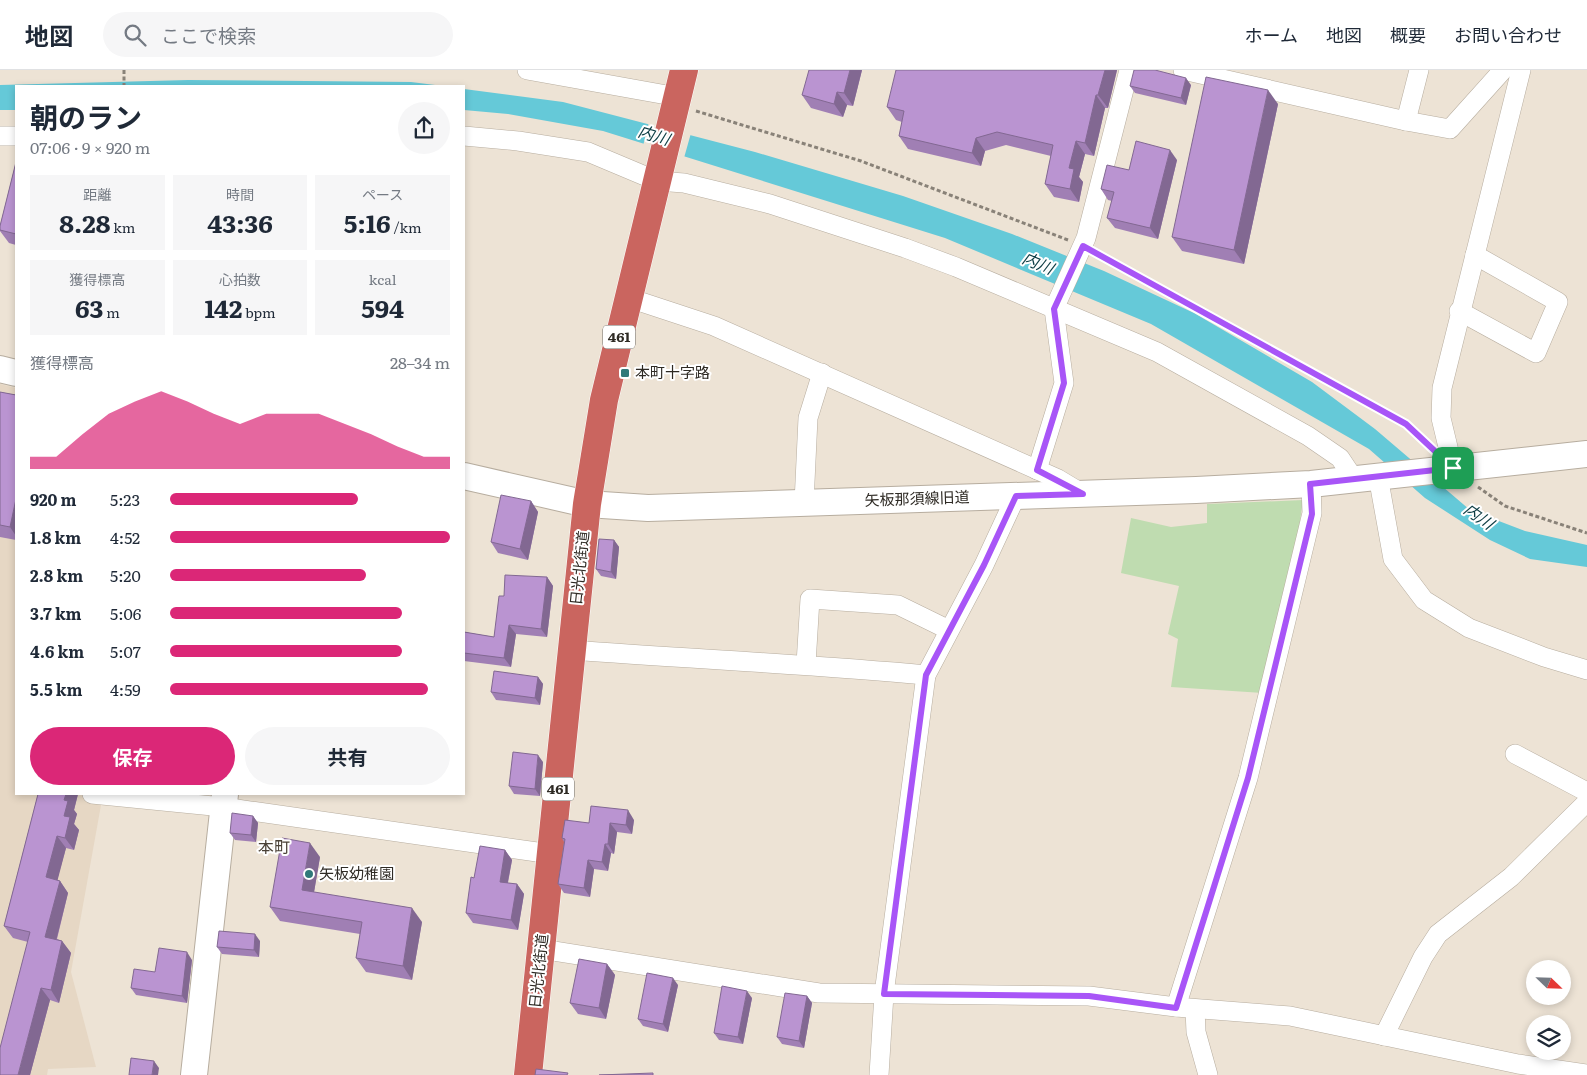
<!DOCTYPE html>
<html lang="ja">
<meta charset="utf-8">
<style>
body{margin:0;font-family:Literata,"Noto Sans JP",serif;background:#f6f6f7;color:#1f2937;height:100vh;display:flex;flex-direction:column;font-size:19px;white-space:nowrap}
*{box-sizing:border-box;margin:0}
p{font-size:16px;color:#747a83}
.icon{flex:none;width:28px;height:28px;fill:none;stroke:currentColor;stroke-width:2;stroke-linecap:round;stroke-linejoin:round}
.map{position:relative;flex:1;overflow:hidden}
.panel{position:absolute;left:15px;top:15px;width:450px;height:710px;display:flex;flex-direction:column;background:#fff;border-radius:0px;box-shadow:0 2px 8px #0003}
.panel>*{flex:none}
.needle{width:32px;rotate:113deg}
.buttons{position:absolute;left:1526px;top:890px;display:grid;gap:10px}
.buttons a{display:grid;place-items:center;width:45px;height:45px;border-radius:50%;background:#fff;box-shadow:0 2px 8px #0003;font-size:25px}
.pin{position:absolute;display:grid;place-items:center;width:42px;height:42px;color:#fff;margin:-21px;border-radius:10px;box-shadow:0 2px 8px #0006}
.round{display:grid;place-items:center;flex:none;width:52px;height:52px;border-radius:26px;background:#f6f6f7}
.head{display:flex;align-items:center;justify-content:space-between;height:85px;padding:0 15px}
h1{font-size:28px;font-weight:700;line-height:38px}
.metrics{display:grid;grid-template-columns:repeat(3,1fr);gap:8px;height:85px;padding:5px 15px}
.metrics div{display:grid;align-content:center;border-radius:0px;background:#f6f6f7;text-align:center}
.metrics b{font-size:25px;font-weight:700}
.metrics small{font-size:14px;font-weight:400}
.metrics p{font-size:14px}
.chart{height:140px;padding:10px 15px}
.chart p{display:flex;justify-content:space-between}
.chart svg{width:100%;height:90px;margin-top:5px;fill:#db2777;opacity:.7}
.action{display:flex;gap:10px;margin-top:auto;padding:10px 15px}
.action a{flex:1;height:58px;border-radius:30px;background:#db2777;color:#fff;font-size:20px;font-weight:700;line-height:58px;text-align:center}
.action a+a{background:#f6f6f7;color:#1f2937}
ul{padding:0 15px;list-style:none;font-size:16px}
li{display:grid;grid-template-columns:80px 60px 1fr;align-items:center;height:38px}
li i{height:12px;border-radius:6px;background:#db2777}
header{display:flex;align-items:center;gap:30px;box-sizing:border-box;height:70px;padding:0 25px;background:#fff;border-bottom:1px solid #e0e1e3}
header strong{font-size:24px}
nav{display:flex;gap:28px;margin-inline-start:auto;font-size:18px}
.search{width:350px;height:45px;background:#f6f6f7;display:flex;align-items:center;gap:12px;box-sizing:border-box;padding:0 18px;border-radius:28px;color:#747a83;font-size:19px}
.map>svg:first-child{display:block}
</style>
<header>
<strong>地図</strong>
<div class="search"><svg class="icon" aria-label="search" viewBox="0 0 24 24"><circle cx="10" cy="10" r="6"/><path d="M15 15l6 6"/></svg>ここで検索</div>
<nav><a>ホーム</a><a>地図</a><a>概要</a><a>お問い合わせ</a></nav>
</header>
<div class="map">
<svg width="1587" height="1005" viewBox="0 0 1587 1005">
<rect width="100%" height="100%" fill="#ede3d5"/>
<path fill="#e6d7c4" d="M0 314 16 318V724H103L71 902 96 997 48 999 47 1005H0Z"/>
<path fill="#bfdcb0" d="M1303 430 1295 487 1263 623 1171 617 1178 569 1168 564 1179 516 1121 503 1131 448 1171 457 1207 453V434Z"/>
<g fill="#65c9d8">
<path d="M188 10 411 12 443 16H16V40H0V15Z"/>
<path d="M464 19 563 32 755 82 903 126 1012 164 1104 201 1194 243 1312 312 1375 359 1470 440 1525 461 1587 475V497L1530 489 1490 470 1425 428 1369 379 1151 254 945 168 603 61 508 44 464 40Z"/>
</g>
<path fill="#ede3d5" d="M649 52 691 63 684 88 643 76Z"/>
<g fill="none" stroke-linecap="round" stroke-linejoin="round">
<defs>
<g id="street">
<path d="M527 0 678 27"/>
<path d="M1183 0 1406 51 1450 59 1503 0"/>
<path d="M1406 51 1419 0"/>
<path d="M0 66H16"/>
<path d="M464 66 518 71 588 82 657 111 684 113 770 134 905 178 956 197 1157 282 1308 366 1340 388 1354 409"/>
<path d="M629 228 714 256 1058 409 1083 424"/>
<path d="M1459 241 1536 283 1558 232 1475 185"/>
<path d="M1453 398 1441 348 1442 318 1521 0"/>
<path d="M1037 400 1064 313 1054 239 1086 168 1129 0"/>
<path d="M1378 406 1393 489 1424 530 1469 558 1544 587 1587 600"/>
<path d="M804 433 808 348 822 303"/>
<path d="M572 580C690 589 808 594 926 605"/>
<path d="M806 594 810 529 898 535 949 560"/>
<path d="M1515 684 1587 722"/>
<path d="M92 724 223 737 551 784"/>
<path d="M541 879 819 923 1089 926 1176 937 1290 946 1518 994 1587 1004"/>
<path d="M1176 937 1248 708 1312 443 1311 414"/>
<path d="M1195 939 1196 962 1208 1005"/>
<path d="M1384 966 1423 887 1438 864 1511 807 1587 732"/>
<path d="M879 1005 884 924 926 605 984 495 1016 426"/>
</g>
<g id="secondary">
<path d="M0 299 16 303"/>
<path d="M464 406 587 434 648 438 1196 420 1311 414 1587 384"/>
<path d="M194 1005 225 724"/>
</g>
<path id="highway" d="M528 1005 587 434 604 330 684 0"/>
</defs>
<use href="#street" stroke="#b7ad9f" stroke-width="20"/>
<use href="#secondary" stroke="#b7ad9f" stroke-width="28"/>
<use href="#highway" stroke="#fff" stroke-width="29"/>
<g stroke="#898278" stroke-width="3" stroke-dasharray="4 2.5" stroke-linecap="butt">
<path d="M124 0V16"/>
<path d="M696 41 861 91 1068 170"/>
<path d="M1096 183 1406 354 1430 376"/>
<path d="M1478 417 1505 436 1587 463"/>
</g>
<use href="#street" stroke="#fff" stroke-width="19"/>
<use href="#secondary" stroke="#fff" stroke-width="26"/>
<use href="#highway" stroke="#ca655f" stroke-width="28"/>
</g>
<g fill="#a07fb4">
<path d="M862 0 853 36 847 35 843 47 811 38 802 25Z"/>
<path d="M1117 0 1108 38H1105L1094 86 1085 84 1079 107 1083 112 1079 132 1054 127 1045 114 1051 86 1006 75 985 81 981 96 908 79 899 66 902 52 896 50 887 37Z"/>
<path d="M1191 15 1186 35 1135 23 1130 16Z"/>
<path d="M1278 34 1244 194 1182 181 1172 167Z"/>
<path d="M1177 90 1158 169 1115 158 1107 148 1112 131 1108 130 1101 119 1129 100Z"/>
<path d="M16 92V175L9 173 0 161V156Z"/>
<path d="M0 322 16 325V470L0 467Z"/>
<path d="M531 431 538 442 528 490 498 483 491 472Z"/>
<path d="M614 470 619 477 616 509 601 506 596 499Z"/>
<path d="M547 507 553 516 547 567 516 564 511 597 464 591V562L494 567 504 526Z"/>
<path d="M538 607 543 614 540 635 496 630 491 622Z"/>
<path d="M543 692 540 726 514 724 509 716Z"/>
<path d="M38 724H78L74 740 77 744 74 754 79 760 74 780 66 778 57 810 60 811 68 823 57 869 62 871 71 883 59 933 50 930 30 1005 28 872 13 868 4 856Z"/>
<path d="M253 746 258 753 256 772 235 770 230 763Z"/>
<path d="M634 750 632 764 617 762 614 784 611 783 608 801 594 799 590 827 564 823 558 814 564 772 562 768 589 753Z"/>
<path d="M505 780 512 790 508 813 517 814 524 824 518 860 473 853 466 843 474 808Z"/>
<path d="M320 787 314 822 422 852 412 910 366 902 356 888 360 864 280 851 270 837Z"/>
<path d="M260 871 259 887 222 884 217 877Z"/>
<path d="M192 890 187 933 136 925 131 918Z"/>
<path d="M607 894 615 905 606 949 578 944 570 933Z"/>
<path d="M678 915 668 962 643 956 638 949Z"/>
<path d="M807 926 812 933 804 978 782 974 777 967Z"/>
<path d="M752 928 743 974 719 970 714 963Z"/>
</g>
<g fill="#826892">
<path d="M850 0H862L853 36 844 23Z"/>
<path d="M1105 0H1117L1108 38 1098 25Z"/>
<path d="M1186 8 1191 15 1186 35 1181 28Z"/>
<path d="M1268 20 1278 34 1244 194 1234 180Z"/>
<path d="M837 22 847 35 843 47 834 34Z"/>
<path d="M1096 25 1105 38 1094 86 1085 73Z"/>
<path d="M976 68 985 81 981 96 972 83Z"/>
<path d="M1076 71 1085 84 1079 107 1083 112 1079 132 1070 119 1069 98Z"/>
<path d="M1170 80 1177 90 1158 169 1150 158Z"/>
<path d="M16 429V466L10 457Z"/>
<path d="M531 431 538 442 528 490 520 479Z"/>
<path d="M614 470 619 477 616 509 611 502Z"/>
<path d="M547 507 553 516 547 567 541 559Z"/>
<path d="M509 555 516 564 511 597 504 588Z"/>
<path d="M538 607 543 614 540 635 535 628Z"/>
<path d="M538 685 543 692 540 726 535 719Z"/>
<path d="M66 724H78L74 740 77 744 74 754 79 760 74 780 65 768 64 730Z"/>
<path d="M628 740 634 750 632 764 626 755Z"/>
<path d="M253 746 258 753 256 772 251 765Z"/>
<path d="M610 753 617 762 614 784 608 774Z"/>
<path d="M57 766 66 778 55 820 46 807Z"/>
<path d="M310 773 320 787 312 834 302 820Z"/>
<path d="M605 774 611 783 608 801 602 792Z"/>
<path d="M505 780 512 790 506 821 500 812Z"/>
<path d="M588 790 594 799 590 827 584 818Z"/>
<path d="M60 811 68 823 54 879 45 867Z"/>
<path d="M517 814 524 824 518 860 511 850Z"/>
<path d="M412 838 422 852 412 910 403 896Z"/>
<path d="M255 864 260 871 259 887 254 880Z"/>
<path d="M62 871 71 883 59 933 51 920Z"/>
<path d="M187 882 192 890 187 933 182 926Z"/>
<path d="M607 894 615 905 606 949 599 938Z"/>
<path d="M673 908 678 915 668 962 663 954Z"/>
<path d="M41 918 50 930 30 1005H18Z"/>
<path d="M747 921 752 928 743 974 738 967Z"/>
<path d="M807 926 812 933 804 978 799 971Z"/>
<path d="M154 991 159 998 158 1005H152Z"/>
</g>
<g fill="#ba94d1" stroke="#826892">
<path d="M809 0H850L844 23 837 22 834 34 802 25Z"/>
<path d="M896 0H1105L1098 25H1096L1085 73 1076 71 1069 98 1074 99 1070 119 1045 114 1053 75 997 62 976 68 972 83 899 66 904 41 887 37Z"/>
<path d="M1134 0H1155L1186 8 1181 28 1130 16Z"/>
<path d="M1206 7 1268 20 1234 180 1172 167Z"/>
<path d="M1136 71 1170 80 1150 158 1107 148 1114 122 1101 119 1107 95 1129 100Z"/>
<path d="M16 92V164L0 160V156Z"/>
<path d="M0 322 16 325V429L10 457 0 455Z"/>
<path d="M501 425 531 431 520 479 491 472Z"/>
<path d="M599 469 614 470 611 502 596 499Z"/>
<path d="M505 505 547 507 541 559 509 555 504 588 464 583V562L494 567 499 526H504Z"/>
<path d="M494 601 538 607 535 628 491 622Z"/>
<path d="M513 682 538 685 535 719 509 716Z"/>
<path d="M38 724H66L64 730 68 731 64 746 70 747 65 768 57 766 46 807 60 811 45 867 62 871 51 920 41 918 18 1005H0V978L30 862 4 856Z"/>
<path d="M591 736 628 740 626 755 610 753 608 774H605L602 792 588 790 584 818 558 814 565 769 562 768 565 750 589 753Z"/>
<path d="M232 743 253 746 251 765 230 763Z"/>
<path d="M282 768 310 773 302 820 412 838 403 896 356 888 362 852 270 837Z"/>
<path d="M480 776 505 780 500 812 517 814 511 850 466 843 471 807 474 808Z"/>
<path d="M219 861 255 864 254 880 217 877Z"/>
<path d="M159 878 187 882 182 926 131 918 134 899 155 902Z"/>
<path d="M579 889 607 894 599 938 570 933Z"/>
<path d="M647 903 673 908 663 954 638 949Z"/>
<path d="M722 916 747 921 738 967 714 963Z"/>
<path d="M785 923 807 926 799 971 777 967Z"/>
<path d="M131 988 154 991 152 1005H129Z"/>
<path d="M536 999 568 1003 567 1005H535Z"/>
<path d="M653 1003V1005H599Z"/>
</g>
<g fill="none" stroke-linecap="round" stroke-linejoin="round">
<defs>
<path id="route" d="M1083 176 1406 354 1453 398 1310 414 1312 444 1248 708 1176 938 1089 926 884 924 926 605 984 495 1016 426 1083 424 1037 400 1064 313 1054 239Z"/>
</defs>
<use href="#route" stroke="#fff" stroke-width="10"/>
<use href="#route" stroke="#a855f7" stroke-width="6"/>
</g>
<g fill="#307979" stroke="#fff" stroke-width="2">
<rect x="620" y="298" width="10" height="10" rx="2.5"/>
<circle cx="309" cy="804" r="5"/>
</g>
<g text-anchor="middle" stroke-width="4" stroke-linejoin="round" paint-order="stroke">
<g fill="#fff" stroke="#6d6a66" stroke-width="1">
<rect x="603" y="255.5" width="32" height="23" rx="4"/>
<rect x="542" y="707.5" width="32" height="23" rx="4"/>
</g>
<g font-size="14" font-weight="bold" fill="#2e2a24">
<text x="619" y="272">461</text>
<text x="558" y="724">461</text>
</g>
<g font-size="15" fill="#2e2a24" stroke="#fff" text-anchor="start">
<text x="635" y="308">本町十字路</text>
<text x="319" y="809">矢板幼稚園</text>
</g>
<g font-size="15" fill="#2e2a24" stroke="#fff">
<text transform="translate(917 429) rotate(-2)" y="5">矢板那須線旧道</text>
<text transform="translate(580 498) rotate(-84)" y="5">日光北街道</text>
<text transform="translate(539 901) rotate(-84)" y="5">日光北街道</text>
</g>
<g font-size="16" font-style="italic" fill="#0c3c43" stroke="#fff">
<text transform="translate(654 65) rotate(17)" y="6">内川</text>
<text transform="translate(1038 193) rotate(23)" y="6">内川</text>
<text transform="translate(1479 446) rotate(35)" y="6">内川</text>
</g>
<g font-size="16" fill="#4a4136" stroke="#fff">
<text x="274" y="783">本町</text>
</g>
</g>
</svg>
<div class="buttons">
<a><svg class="needle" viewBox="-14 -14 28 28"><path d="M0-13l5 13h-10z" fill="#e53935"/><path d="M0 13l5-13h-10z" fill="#747a83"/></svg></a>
<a><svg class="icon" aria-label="layers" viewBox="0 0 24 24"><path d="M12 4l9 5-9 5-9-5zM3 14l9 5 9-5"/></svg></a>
</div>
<div class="pin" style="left:1453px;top:398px;background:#1e9e55"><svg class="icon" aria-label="arrive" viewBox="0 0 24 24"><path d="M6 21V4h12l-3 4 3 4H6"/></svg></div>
<section class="panel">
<div class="head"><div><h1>朝のラン</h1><p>07:06 · 9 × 920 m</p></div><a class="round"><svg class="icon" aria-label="share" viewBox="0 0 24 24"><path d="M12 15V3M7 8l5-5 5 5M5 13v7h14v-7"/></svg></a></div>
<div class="metrics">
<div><p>距離</p><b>8.28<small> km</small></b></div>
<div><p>時間</p><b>43:36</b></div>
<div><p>ペース</p><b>5:16<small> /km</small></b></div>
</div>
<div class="metrics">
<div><p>獲得標高</p><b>63<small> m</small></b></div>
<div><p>心拍数</p><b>142<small> bpm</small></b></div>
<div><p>kcal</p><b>594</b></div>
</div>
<div class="chart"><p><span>獲得標高</span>28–34 m</p>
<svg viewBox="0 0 160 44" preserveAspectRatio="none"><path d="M0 44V38L10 38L20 27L30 17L40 11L50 6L60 11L70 17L80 22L90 17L100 17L110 17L120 22L130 27L140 33L150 38L160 38V44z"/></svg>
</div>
<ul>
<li><b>920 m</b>5:23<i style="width:67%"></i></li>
<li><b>1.8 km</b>4:52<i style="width:100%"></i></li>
<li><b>2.8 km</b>5:20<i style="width:70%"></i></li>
<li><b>3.7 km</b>5:06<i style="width:83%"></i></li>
<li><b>4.6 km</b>5:07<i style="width:83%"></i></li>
<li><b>5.5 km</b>4:59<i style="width:92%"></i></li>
</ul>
<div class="action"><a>保存</a><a>共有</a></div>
</section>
</div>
